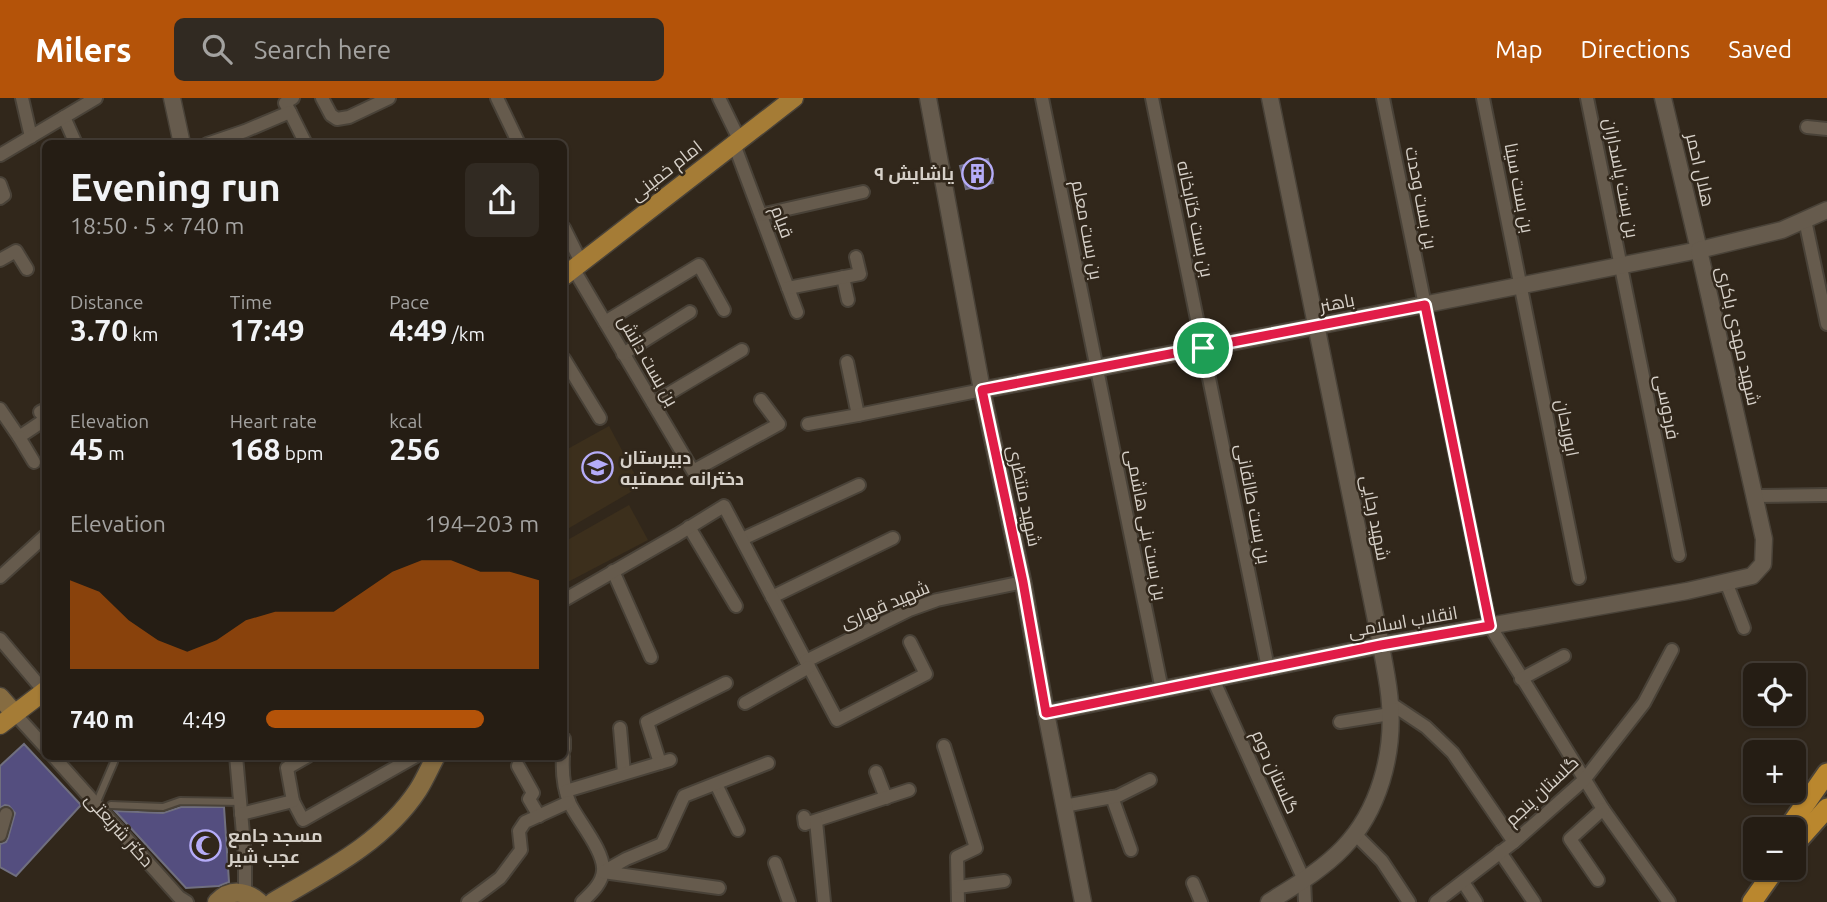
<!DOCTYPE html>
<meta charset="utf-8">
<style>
body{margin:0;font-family:Ubuntu,Cairo,sans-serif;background:#312a22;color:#f1f3f6;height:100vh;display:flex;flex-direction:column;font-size:26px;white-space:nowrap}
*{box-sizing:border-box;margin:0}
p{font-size:23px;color:#a3a2a0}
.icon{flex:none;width:38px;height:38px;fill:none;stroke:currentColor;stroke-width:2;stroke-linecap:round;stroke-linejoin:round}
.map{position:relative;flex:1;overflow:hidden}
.details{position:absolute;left:42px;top:42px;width:525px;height:620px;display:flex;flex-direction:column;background:#251d14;border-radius:10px;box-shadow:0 2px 5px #0004,0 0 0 2px #423b34}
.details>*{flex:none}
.controls{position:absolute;left:1743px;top:565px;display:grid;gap:14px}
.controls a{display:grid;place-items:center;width:63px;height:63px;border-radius:10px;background:#251d14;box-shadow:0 2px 5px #0004,0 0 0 2px #423b34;font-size:35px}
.pin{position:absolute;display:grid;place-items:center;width:60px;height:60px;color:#fff;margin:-30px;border:4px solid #fff;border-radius:50%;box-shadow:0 2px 7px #0007}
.round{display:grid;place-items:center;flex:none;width:74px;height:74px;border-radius:10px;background:#312a22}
.headline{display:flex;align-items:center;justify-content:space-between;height:119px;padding:0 28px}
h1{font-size:38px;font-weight:700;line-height:52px}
.metrics{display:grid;grid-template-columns:repeat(3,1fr);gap:10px;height:119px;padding:7px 28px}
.metrics div{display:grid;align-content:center}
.metrics b{font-size:30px;font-weight:700}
.metrics small{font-size:19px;font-weight:400}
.metrics p{font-size:19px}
.chart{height:196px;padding:14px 28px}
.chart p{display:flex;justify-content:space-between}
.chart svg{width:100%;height:126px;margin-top:7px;fill:#b45309;opacity:.7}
ul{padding:0 28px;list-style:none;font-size:23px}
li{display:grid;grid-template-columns:112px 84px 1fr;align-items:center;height:52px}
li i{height:18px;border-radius:9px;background:#b45309}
header{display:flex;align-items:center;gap:42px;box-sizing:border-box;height:98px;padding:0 35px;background:#b45309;color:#fff}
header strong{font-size:33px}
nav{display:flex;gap:38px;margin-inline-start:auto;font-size:24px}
.search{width:490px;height:63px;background:#312a22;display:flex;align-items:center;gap:18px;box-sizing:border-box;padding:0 24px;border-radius:10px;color:#a3a2a0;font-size:26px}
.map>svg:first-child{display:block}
</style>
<header>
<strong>Milers</strong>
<div class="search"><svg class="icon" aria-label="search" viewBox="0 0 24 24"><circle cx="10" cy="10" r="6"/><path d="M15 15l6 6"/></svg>Search here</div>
<nav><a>Map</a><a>Directions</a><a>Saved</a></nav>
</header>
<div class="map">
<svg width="1827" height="804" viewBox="0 0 1827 804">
<rect width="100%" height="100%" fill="#31271b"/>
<g fill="#3c2f1c">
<path d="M609 328 641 388 564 433V353Z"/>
<path d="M629 407 648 442 564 486V444Z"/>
</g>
<g fill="#544e7f" stroke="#706f7f" stroke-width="2">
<path d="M988 61 993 85 966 91 960 68Z"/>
<path d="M24 646 81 707 16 778 0 769V746L6 744 8 740 15 715 9 708 5 707 0 710V668Z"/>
<path d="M181 709H224L229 784 219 788 186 790 115 713 163 715Z"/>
</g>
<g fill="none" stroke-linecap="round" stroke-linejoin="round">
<defs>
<g id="service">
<path d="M96 706 114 664"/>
<path d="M111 707 163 709 180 703 240 704"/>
</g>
<g id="minor">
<path d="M22 0 31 39"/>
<path d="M322 0 331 17 337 21 349 19 389 0"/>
<path d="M497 0 519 46"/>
<path d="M719 0 739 41"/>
<path d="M1042 0 1162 592"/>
<path d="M1152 0 1268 570"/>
<path d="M1383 0 1490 528 1603 711 1669 804"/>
<path d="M1483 0 1579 480"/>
<path d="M1587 0 1679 457"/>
<path d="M290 14 285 5 293 0"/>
<path d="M64 19 76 46"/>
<path d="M1807 29 1827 31"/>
<path d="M207 46 245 33 290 14 306 46"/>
<path d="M734 46 797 214"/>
<path d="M0 57 96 0"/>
<path d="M0 86 4 97 0 100"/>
<path d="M761 117 863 94"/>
<path d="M1805 122 1827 226"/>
<path d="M564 130 581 164"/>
<path d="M0 162 16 153 27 171"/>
<path d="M573 170 693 373 779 326 761 302"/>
<path d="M843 179 848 202"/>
<path d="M788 190 860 176 856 159"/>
<path d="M605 224 699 167 724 212"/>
<path d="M623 256 690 214"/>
<path d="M564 261 600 320"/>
<path d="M847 264 858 317"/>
<path d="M653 305 742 252"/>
<path d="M0 311 19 339 46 321"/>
<path d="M46 311 40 314 46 321"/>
<path d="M808 326 858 317 982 292"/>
<path d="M19 339 34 364"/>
<path d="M1755 398 1827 397"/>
<path d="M689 429 736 508"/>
<path d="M742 441 859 387"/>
<path d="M613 473 651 559"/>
<path d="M0 479 46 437"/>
<path d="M1726 484 1744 530"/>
<path d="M772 499 893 440"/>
<path d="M564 502 677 437 724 408 837 622 926 576 910 544"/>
<path d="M0 541 44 593"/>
<path d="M806 563 909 512 937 502 1023 484"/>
<path d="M1213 581 1304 782 1305 804"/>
<path d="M1521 581 1564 558"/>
<path d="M745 605 809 569"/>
<path d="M1390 605 1426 629 1453 655 1514 744"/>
<path d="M15 616 46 650"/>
<path d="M1340 624 1390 616"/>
<path d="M620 630 624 675"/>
<path d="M564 641V651"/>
<path d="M944 648 976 750 957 759 958 804"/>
<path d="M53 658 179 799 187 804"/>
<path d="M236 658 245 758V795"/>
<path d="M563 658C562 675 563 690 570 706 579 724 605 754 603 773 602 786 590 796 582 804"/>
<path d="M660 665 647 624 726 585"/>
<path d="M518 668 533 695 529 701 539 718"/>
<path d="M876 674 886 700"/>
<path d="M716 686 738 732"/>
<path d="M566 693 670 662"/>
<path d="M1112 699 1131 752"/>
<path d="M293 703 303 722 416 658"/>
<path d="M1064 708 1118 698 1150 682"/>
<path d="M241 716 293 703 287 670 308 658"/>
<path d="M804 719 805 726 909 692"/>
<path d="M816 723 824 804"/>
<path d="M1355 736 1382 763 1409 804"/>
<path d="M0 737 6 716"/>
<path d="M1500 754 1534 804"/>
<path d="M775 765 789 804"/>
<path d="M1598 782 1570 741 1603 711"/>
<path d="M1463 784 1476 804"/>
<path d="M1193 785 1201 804"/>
<path d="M958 789 1004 783"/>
<path d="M719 790 603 774 626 761 662 746 684 698 768 665"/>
<path d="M468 804 500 780 521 752 519 733 525 724 569 704"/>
<path d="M1436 804 1514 744 1584 682 1644 605 1672 552"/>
</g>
<g id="tertiary">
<path d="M172 0 182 46"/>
<path d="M928 0 982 292 1023 484 1046 615 1083 804"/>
<path d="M982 292 1317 228 1699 152 1663 0"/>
<path d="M1046 615 1381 547 1687 493 1752 478 1763 466 1764 441 1699 152 1782 132 1827 112"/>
<path d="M1269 804C1294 788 1322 772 1343 750 1379 713 1394 656 1390 606 1389 586 1384 566 1381 547L1270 0"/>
</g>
<g id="secondary">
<path d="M0 599 15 616"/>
<path d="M217 804C230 791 245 792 259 804"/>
<path d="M273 804C326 773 384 744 418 692 425 681 430 669 436 658"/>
</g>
<g id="primary">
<path d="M564 178 794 0"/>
<path d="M0 627 46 592"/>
</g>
<g id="trunk">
<path d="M1787 732 1827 675"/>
<path d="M1794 747 1827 710"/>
<path d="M1752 804 1776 770"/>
</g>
</defs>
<use href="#service" stroke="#494238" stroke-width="10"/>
<use href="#minor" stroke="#494238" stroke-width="16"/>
<use href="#tertiary" stroke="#494238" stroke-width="19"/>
<use href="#secondary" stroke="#494238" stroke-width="21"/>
<use href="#primary" stroke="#494238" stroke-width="21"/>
<use href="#trunk" stroke="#494238" stroke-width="23"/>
<use href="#service" stroke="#665b4d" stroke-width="6"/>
<use href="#minor" stroke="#665b4d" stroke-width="12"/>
<use href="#tertiary" stroke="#665b4d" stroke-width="16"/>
<use href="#secondary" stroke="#866c41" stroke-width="18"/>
<use href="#primary" stroke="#a57c36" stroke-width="18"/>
<use href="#trunk" stroke="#ba872e" stroke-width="19"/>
</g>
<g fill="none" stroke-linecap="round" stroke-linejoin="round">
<defs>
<path id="route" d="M1425 207 1490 528 1381 547 1046 615 1023 484 982 292Z"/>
</defs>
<use href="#route" stroke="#fff" stroke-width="14"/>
<use href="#route" stroke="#e11d48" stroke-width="9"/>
</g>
<defs>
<symbol id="building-ring" viewBox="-11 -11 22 22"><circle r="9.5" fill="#31271b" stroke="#b5acf8" stroke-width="1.5"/><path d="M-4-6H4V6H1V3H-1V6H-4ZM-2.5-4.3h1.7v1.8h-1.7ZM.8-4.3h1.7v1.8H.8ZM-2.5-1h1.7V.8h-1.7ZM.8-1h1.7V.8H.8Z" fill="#b5acf8"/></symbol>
<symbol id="school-ring" viewBox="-11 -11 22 22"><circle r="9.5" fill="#31271b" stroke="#b5acf8" stroke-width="1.5"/><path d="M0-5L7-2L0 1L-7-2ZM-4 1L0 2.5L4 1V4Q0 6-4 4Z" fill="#b5acf8"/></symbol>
<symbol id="mosque-ring" viewBox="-11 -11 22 22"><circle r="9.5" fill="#31271b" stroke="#b5acf8" stroke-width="1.5"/><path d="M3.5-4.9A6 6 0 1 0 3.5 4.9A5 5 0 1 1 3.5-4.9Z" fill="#b5acf8"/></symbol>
</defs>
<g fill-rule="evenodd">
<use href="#building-ring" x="960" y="58" width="35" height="35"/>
<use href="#school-ring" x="580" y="352" width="35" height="35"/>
<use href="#mosque-ring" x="188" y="730" width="35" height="35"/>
</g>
<g text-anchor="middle" stroke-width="5" stroke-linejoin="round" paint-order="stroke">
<g font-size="18" fill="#d6d0c8" stroke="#31271b">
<text transform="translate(1700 72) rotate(77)" y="6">هلال احمر</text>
<text transform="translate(666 73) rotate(-38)" y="6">امام خمینی</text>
<text transform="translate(1621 80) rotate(79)" y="6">بن بست پاسداران</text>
<text transform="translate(1519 90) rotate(79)" y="6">بن بست سینا</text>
<text transform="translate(1421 100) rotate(79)" y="6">بن بست وحدت</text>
<text transform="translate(1195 121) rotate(78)" y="6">بن بست کتابخانه</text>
<text transform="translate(782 124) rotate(69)" y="6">قیام</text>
<text transform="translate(1087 132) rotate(79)" y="6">بن بست معلم</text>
<text transform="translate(1337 205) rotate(-11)" y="6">باهنر</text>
<text transform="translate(1738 238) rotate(77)" y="6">شهید مهدی باکری</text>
<text transform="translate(648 263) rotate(60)" y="6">بن بست دانش</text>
<text transform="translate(1667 309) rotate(79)" y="6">فردوسی</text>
<text transform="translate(1567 330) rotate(79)" y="6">ابوریحان</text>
<text transform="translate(1024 398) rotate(78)" y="6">شهید منتظری</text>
<text transform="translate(1253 406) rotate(79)" y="6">بن بست طالقانی</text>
<text transform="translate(1375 420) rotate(79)" y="6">شهید رجایی</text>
<text transform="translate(1146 427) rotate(79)" y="6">بن بست بنی هاشمی</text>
<text transform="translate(885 507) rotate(-23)" y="6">شهید قهاری</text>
<text transform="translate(1403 524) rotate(-10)" y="6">انقلاب اسلامی</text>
<text transform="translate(1275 674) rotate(66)" y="6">گلستان دوم</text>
<text transform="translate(1542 693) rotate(-43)" y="6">گلستان پنجم</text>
<text transform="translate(119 732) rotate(48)" y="6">دکتر شریعتی</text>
</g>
<g font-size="18" font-weight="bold" fill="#d6d0c8" stroke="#31271b" text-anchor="start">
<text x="954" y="82" text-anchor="end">یاشایش ۹</text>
<text x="620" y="366">دبیرستان<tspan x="620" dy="21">دخترانه عصمتیه</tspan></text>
<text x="228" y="744">مسجد جامع<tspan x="228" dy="21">عجب شیر</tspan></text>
</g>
</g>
</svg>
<div class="controls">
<a><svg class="icon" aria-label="locate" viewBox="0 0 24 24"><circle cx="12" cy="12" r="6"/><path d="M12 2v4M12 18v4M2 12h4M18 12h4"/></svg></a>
<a>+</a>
<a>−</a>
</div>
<div class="pin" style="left:1203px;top:250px;background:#1e9e55"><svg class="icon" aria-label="arrive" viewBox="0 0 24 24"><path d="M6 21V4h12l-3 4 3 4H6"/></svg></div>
<section class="details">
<div class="headline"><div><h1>Evening run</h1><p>18:50 · 5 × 740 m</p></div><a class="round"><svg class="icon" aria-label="share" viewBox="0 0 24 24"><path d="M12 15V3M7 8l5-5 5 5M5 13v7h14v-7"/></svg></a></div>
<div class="metrics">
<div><p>Distance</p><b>3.70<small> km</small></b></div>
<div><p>Time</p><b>17:49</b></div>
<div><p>Pace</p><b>4:49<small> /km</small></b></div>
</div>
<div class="metrics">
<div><p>Elevation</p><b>45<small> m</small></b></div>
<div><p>Heart rate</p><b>168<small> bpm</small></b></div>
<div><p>kcal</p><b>256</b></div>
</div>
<div class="chart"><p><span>Elevation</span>194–203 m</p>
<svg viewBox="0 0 160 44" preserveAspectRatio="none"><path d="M0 44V13L10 17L20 27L30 34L40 38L50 34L60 27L70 24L80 24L90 24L100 17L110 10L120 6L130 6L140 10L150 10L160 13V44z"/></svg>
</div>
<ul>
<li><b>740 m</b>4:49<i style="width:80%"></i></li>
</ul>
</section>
</div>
